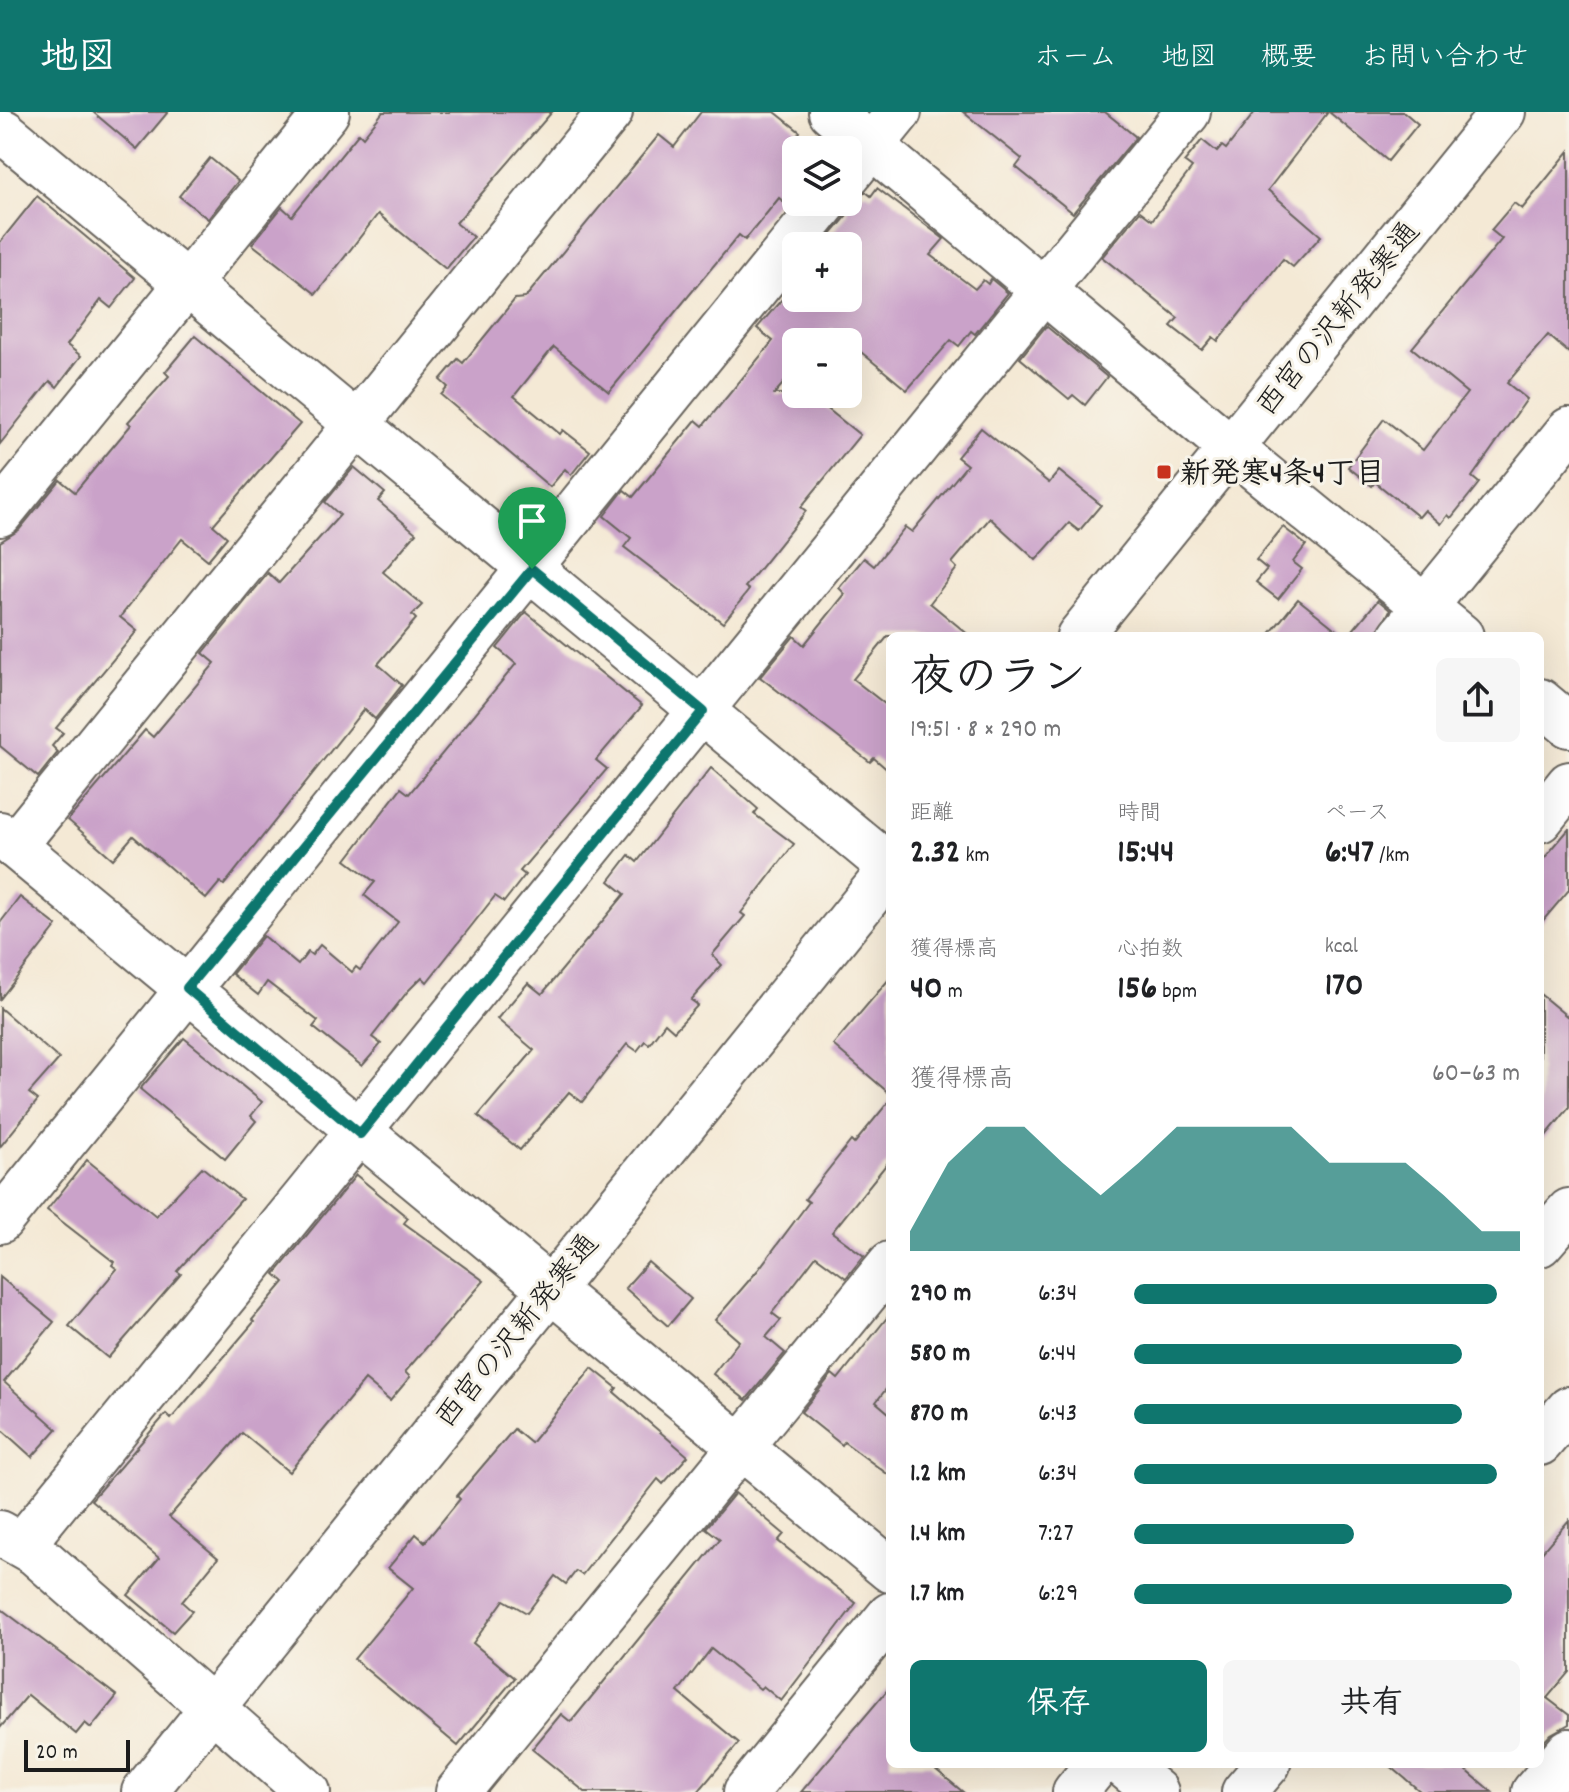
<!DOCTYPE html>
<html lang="ja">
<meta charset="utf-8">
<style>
body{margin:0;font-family:Dekko,"Klee One",sans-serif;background:#f6f6f6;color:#202124;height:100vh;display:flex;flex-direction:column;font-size:30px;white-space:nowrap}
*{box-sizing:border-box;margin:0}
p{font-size:26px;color:#757577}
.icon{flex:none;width:44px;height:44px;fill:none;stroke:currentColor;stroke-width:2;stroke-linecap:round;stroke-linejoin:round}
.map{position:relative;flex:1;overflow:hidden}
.details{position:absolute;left:886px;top:520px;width:658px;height:1136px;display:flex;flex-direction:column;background:#fff;border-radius:12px;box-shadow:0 8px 32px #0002}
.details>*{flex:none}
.buttons{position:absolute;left:782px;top:24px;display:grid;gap:16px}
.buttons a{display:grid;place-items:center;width:80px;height:80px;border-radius:12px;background:#fff;box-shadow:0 8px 32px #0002;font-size:40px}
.scale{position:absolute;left:24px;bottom:20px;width:106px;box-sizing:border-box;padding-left:8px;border:4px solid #1c1c1c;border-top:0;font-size:22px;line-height:28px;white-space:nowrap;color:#1c1c1c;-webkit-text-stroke:6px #f7f3e8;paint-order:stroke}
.pin{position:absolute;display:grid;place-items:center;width:68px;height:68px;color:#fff;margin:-82px -34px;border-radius:50% 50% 50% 0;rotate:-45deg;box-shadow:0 0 8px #0007}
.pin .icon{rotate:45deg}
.round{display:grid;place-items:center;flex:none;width:84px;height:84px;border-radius:12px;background:#f6f6f6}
.headline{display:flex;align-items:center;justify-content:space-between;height:136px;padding:0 24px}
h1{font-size:44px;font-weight:700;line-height:60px}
.figures{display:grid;grid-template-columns:repeat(3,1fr);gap:12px;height:136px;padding:8px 24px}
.figures div{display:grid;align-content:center}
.figures b{font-size:34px;font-weight:700}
.figures small{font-size:22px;font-weight:400}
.figures p{font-size:22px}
.chart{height:224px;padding:16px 24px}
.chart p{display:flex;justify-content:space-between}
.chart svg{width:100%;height:144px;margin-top:8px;fill:#0f766e;opacity:.7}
.action{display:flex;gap:16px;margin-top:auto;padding:16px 24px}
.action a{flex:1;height:92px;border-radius:12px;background:#0f766e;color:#fff;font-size:32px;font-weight:700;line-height:92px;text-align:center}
.action a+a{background:#f6f6f6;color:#202124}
ul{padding:0 24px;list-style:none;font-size:26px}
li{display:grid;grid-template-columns:128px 96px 1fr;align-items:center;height:60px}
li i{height:20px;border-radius:10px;background:#0f766e}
header{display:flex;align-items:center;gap:48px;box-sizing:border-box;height:112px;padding:0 40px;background:#0f766e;color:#fff}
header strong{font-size:38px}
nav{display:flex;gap:44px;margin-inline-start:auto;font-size:28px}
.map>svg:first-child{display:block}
</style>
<header>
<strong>地図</strong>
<nav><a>ホーム</a><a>地図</a><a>概要</a><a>お問い合わせ</a></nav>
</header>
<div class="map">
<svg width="1569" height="1680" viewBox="0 0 1569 1680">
<rect width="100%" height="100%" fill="#f7f3e8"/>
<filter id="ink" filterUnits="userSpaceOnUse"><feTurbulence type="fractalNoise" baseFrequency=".0125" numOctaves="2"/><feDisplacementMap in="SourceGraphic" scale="16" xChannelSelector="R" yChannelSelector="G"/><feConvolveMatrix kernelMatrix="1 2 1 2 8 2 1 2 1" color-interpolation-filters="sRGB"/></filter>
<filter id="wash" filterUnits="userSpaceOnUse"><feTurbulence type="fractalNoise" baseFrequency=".006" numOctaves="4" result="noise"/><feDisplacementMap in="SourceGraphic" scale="32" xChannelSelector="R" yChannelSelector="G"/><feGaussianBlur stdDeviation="1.8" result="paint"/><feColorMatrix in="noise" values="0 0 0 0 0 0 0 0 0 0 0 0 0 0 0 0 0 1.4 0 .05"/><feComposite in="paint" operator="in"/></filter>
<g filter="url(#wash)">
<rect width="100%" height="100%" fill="#f4e9d5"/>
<g id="blocks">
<g fill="#caa2c9">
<path d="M93 0H168L137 37Z"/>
<path d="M383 0H552L456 111 473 125 446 157 378 102 316 182 252 132 282 95 292 104 359 21 363 25Z"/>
<path d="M701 0H775L800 20 796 25 813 38H796V87L790 95 779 86 745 128 739 123 609 280 554 235 551 238 514 284 560 322 563 318 590 339 571 363 565 357 550 375 441 283 448 275 440 268 458 247 463 251 515 187 525 186 659 23 674 35Z"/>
<path d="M963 0H1105L1136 25 1073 101 1016 55 1022 47Z"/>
<path d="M1255 0H1328L1268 78 1321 124 1293 155 1283 147 1218 229 1213 225 1202 238 1171 214 1178 206 1102 145 1140 99 1152 108 1192 56 1184 50 1202 28 1217 40 1222 34 1226 37Z"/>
<path d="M1329 0H1404L1418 12 1388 49Z"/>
<path d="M1569 39V241L1548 223 1507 271 1527 287 1472 365 1479 371 1451 406 1448 403 1441 412 1425 398 1419 405 1375 370 1372 374 1348 355 1384 307 1423 338 1467 281 1412 236 1502 127 1491 118 1514 91 1522 97Z"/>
<path d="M210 46 238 69 208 107 179 84Z"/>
<path d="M877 76 944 127 930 143 975 177 983 168 988 172 991 167 1008 181 975 222 971 219 959 234 951 228 907 278 832 216 819 230H796V257L774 282H809L860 323 801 395 806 399 745 475 749 478 723 511 624 435 631 426 604 404 624 378 633 385 696 308 703 314 773 229 757 216 796 171V186H848V134H828L833 128 829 125 846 105 850 87 866 80 871 84Z"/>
<path d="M37 84 135 166 111 196 101 188 67 233 81 244 57 275 50 269 0 332V130Z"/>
<path d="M1046 214 1107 265 1085 293 1073 283 1069 287 1020 246Z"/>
<path d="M195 224 300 312 213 413 227 425 208 448 182 427 120 505 137 519 56 616 63 621 52 634 58 640 38 665 0 634V430L19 418 60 368 75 380 131 313 128 310 169 264 165 260Z"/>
<path d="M981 316 1049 371 1059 359 1101 393 1079 419 1069 411 1036 448 990 406 952 451 957 456 930 491 970 524H888L853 567 890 596V660L874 646 870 650 760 565 794 524 804 533 845 482 839 476 864 446 874 454 905 415 912 420 967 353 957 345Z"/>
<path d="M354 355 385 381 378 389 416 421 383 460 422 493 412 503 416 507 378 552 402 573 375 607 364 597 224 773 220 770 206 787 133 724 113 747 68 708 145 618 153 625 215 551 203 541 268 461 279 471 340 403 325 390Z"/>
<path d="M1283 415 1306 433 1293 450 1302 457 1278 487 1256 470 1267 457 1256 448Z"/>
<path d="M1298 487 1344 524H1268Z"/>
<path d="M1378 488 1390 498 1377 524H1348Z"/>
<path d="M526 500 642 594 596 648 607 657 520 759 525 763 504 790 495 784 427 870 422 865 408 879 372 925 381 932 362 954 313 915 318 909 267 870 258 883 232 862 263 824 298 853 308 840 312 843 320 833 352 860 356 855 360 858 398 810 364 783 375 770 346 748 401 676 409 682 516 552 497 536Z"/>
<path d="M711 656 758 697 754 702 794 732 741 801 745 804 712 843 722 853 691 888 698 893 674 919 665 911 649 932 645 929 637 939 627 932 582 990 569 980 520 1038 478 1004 534 938 497 907 528 871 542 882 625 782 609 769 629 743 637 750Z"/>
<path d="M1569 717V778L1540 812V751Z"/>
<path d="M20 785 57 814 0 887V811Z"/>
<path d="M890 866V982L833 933Z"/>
<path d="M1540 882 1569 906V996L1540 1031Z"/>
<path d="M0 896 59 947 29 981 38 988 0 1035Z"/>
<path d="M184 926 262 990 251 1004 256 1009 225 1047 140 977Z"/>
<path d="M890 988V1048L832 1120 864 1144 846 1166 816 1144 772 1201 781 1208 766 1225 785 1241 746 1288 713 1262 739 1229 715 1208 758 1158 809 1090 805 1087 851 1029 854 1032Z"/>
<path d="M87 1048 156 1104 202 1055 242 1087 177 1159 181 1162 108 1246 69 1214 117 1157 112 1153 114 1150 47 1098Z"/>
<path d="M356 1063 408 1106 404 1111 484 1169 405 1260 410 1265 390 1289 365 1268 289 1360 242 1321 169 1405 218 1446 182 1490 192 1499 173 1520 128 1483 159 1446 91 1388 166 1302 171 1307 254 1210 252 1208 284 1170 275 1162Z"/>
<path d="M648 1150 691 1187 668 1214 625 1176Z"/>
<path d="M0 1165 54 1210 4 1270 57 1317 32 1345 0 1316Z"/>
<path d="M890 1202V1272L876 1290 890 1302V1364L844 1330 842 1333 801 1300 832 1262 838 1267Z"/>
<path d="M592 1256 617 1276 614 1280 688 1344 663 1372 658 1367 582 1463 576 1459 566 1472 555 1464 527 1501 504 1488 473 1531 515 1566 458 1634 354 1547 413 1476 388 1456 416 1422 425 1430 460 1387 457 1384 514 1317 531 1331Z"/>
<path d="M735 1381 784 1422 778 1429 856 1491 781 1589 763 1574 760 1577 711 1537 678 1580 739 1631 698 1680H585L532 1637 561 1602 571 1610 720 1427 706 1416Z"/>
<path d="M1569 1408V1560L1547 1586 1569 1603V1612L1551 1622 1540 1634V1442Z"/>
<path d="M0 1496 117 1584 91 1616 85 1611 76 1622 28 1583 0 1616Z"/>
<path d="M890 1575V1652H929L963 1680H801Z"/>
<path d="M1388 1652H1459L1492 1680H1421Z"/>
</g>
</g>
</g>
<g filter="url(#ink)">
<use href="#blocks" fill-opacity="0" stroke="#68645d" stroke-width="2"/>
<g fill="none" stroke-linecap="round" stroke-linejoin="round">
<defs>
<g id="minor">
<path d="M831 0 1231 336 1461 524"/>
<path d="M4 20 890 755"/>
<path d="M848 63 899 0"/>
<path d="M0 402 327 0"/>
<path d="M1079 524 1503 0"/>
<path d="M1401 524 1569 318"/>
<path d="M1540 589 1569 613"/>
<path d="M1540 708 1569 672"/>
<path d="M0 722 890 1458"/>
<path d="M14 734 610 0"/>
<path d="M0 1109 826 90"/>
<path d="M1540 1132 1569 1099"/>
<path d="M1540 1331 1569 1297"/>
<path d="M0 1421 35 1441 308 1680"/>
<path d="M22 1433 1188 0"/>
<path d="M1122 1652 1156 1680"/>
<path d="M144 1680 890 758"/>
<path d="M458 1680 890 1152"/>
<path d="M746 1680 890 1503"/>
<path d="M1075 1680 1098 1652"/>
<path d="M1244 1680 1268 1652"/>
<path d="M1534 1680 1569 1639"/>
</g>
</defs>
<use href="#minor" stroke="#68645d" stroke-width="48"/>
<use href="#minor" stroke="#fff" stroke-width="44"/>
</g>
</g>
<g fill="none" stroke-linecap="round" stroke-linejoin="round" filter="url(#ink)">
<defs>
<path id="route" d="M532 457 703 599 360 1022 187 876Z"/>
</defs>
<use href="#route" stroke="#fff" stroke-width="16"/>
<use href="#route" stroke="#0f766e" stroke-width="10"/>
</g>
<rect fill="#c8321e" stroke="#f7f3e8" stroke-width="3" x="1156" y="352" width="16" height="16" rx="4"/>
<g text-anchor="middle" stroke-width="6" stroke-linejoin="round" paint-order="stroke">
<g font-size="30" fill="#1c1c1c" stroke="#f7f3e8">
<text transform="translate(1337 206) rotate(-51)" y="10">西宮の沢新発寒通</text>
<text transform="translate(516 1218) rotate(-51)" y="10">西宮の沢新発寒通</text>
</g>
<g font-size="30" font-weight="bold" fill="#1c1c1c" stroke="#f7f3e8" text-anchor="start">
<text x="1180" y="370">新発寒4条4丁目</text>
</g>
</g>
</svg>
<div class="buttons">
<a><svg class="icon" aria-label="layers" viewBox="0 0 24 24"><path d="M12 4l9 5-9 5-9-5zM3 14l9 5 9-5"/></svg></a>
<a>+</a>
<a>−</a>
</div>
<div class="scale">20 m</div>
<div class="pin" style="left:532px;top:457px;background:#1e9e55"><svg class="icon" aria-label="arrive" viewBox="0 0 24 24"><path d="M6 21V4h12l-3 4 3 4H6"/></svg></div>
<section class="details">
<div class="headline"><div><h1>夜のラン</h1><p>19:51 · 8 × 290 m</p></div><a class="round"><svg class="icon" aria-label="share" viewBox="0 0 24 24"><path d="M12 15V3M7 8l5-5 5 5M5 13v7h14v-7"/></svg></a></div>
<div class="figures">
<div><p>距離</p><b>2.32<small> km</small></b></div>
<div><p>時間</p><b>15:44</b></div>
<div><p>ペース</p><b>6:47<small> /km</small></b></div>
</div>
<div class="figures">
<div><p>獲得標高</p><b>40<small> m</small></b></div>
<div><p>心拍数</p><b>156<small> bpm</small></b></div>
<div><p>kcal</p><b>170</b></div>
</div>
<div class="chart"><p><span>獲得標高</span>60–63 m</p>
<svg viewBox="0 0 160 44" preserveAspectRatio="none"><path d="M0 44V38L10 17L20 6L30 6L40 17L50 27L60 17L70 6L80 6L90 6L100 6L110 17L120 17L130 17L140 27L150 38L160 38V44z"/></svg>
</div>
<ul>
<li><b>290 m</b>6:34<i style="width:94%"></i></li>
<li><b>580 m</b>6:44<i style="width:85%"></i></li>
<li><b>870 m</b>6:43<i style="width:85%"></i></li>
<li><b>1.2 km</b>6:34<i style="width:94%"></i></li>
<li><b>1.4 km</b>7:27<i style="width:57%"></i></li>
<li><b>1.7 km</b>6:29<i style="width:98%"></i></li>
</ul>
<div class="action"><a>保存</a><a>共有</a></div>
</section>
</div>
